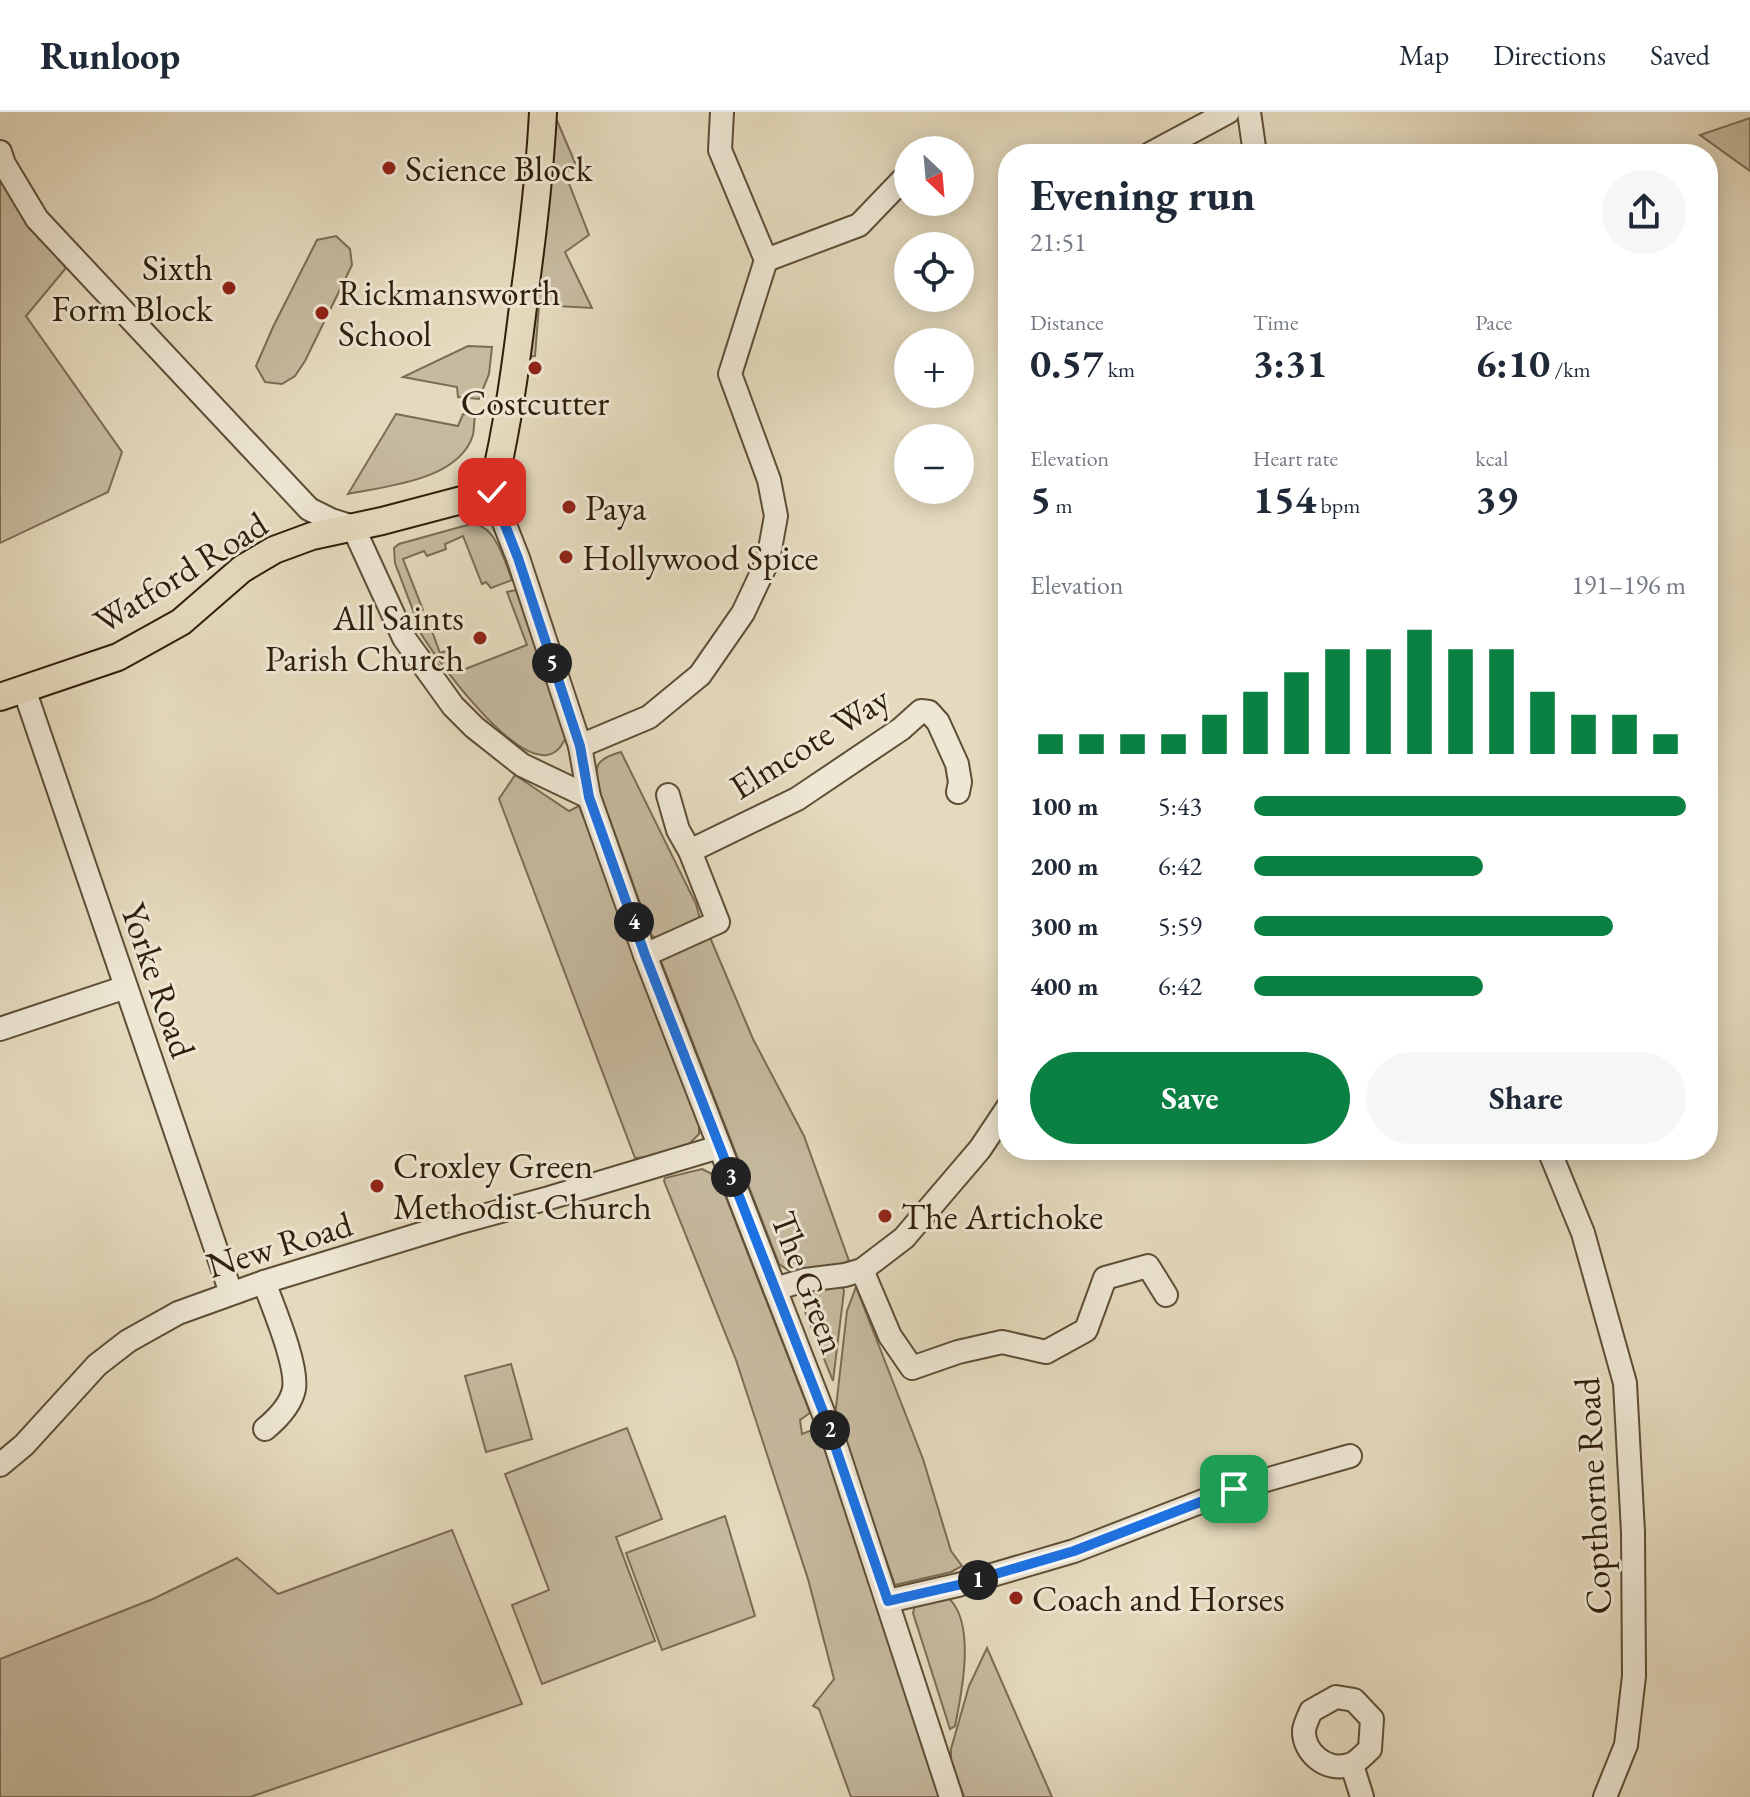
<!DOCTYPE html>
<meta charset="utf-8">
<style>
body{margin:0;font-family:"EB Garamond",serif;background:#f6f6f7;color:#1f2937;height:100vh;display:flex;flex-direction:column;font-size:30px;white-space:nowrap}
*{box-sizing:border-box;margin:0}
p{font-size:26px;color:#747a83}
.icon{flex:none;width:44px;height:44px;fill:none;stroke:currentColor;stroke-width:2;stroke-linecap:round;stroke-linejoin:round}
.map{position:relative;flex:1;overflow:hidden}
.drawer{position:absolute;left:998px;top:32px;width:720px;height:1016px;display:flex;flex-direction:column;background:#fff;border-radius:32px;box-shadow:0 4px 20px #0003}
.drawer>*{flex:none}
.needle{width:52px;rotate:154deg}
.controls{position:absolute;left:894px;top:24px;display:grid;gap:16px}
.controls a{display:grid;place-items:center;width:80px;height:80px;border-radius:50%;background:#fff;box-shadow:0 4px 20px #0003;font-size:40px}
.pin{position:absolute;display:grid;place-items:center;width:68px;height:68px;color:#fff;margin:-34px;border-radius:16px;box-shadow:0 4px 12px #0006}
.km{position:absolute;width:40px;height:40px;margin:-20px;border-radius:50%;background:#222;color:#fff;font-size:22px;line-height:40px;text-align:center}
.round{display:grid;place-items:center;flex:none;width:84px;height:84px;border-radius:42px;background:#f6f6f7}
.summary{display:flex;align-items:center;justify-content:space-between;height:136px;padding:0 32px}
h1{font-size:44px;font-weight:700;line-height:60px}
.metrics{display:grid;grid-template-columns:repeat(3,1fr);gap:12px;height:136px;padding:8px 32px}
.metrics div{display:grid;align-content:center}
.metrics b{font-size:40px;font-weight:700}
.metrics small{font-size:22px;font-weight:400}
.metrics p{font-size:22px}
.chart{height:224px;padding:16px 32px}
.chart p{display:flex;justify-content:space-between}
.chart svg{width:100%;height:144px;margin-top:8px;stroke:#0b8043;stroke-width:6}
.action{display:flex;gap:16px;margin-top:auto;padding:16px 32px}
.action a{flex:1;height:92px;border-radius:48px;background:#0b8043;color:#fff;font-size:32px;font-weight:700;line-height:92px;text-align:center}
.action a+a{background:#f6f6f7;color:#1f2937}
ul{padding:0 32px;list-style:none;font-size:26px}
li{display:grid;grid-template-columns:128px 96px 1fr;align-items:center;height:60px}
li i{height:20px;border-radius:10px;background:#0b8043}
header{display:flex;align-items:center;gap:48px;box-sizing:border-box;height:112px;padding:0 40px;background:#fff;border-bottom:2px solid #e0e1e3}
header strong{font-size:38px}
nav{display:flex;gap:44px;margin-inline-start:auto;font-size:28px}
.map>svg:first-child{display:block}
</style>
<header>
<strong>Runloop</strong>
<nav><a>Map</a><a>Directions</a><a>Saved</a></nav>
</header>
<div class="map">
<svg width="1750" height="1685" viewBox="0 0 1750 1685">
<rect width="100%" height="100%" fill="#e5dabd"/>
<filter id="stains"><feTurbulence type="fractalNoise" baseFrequency=".0025" numOctaves="4"/><feColorMatrix values="0 0 0 0 .2 0 0 0 0 .09 0 0 0 0 .02 0 0 0 .5 -.17"/></filter>
<radialGradient id="worn" r=".72"><stop offset=".6" stop-color="#630" stop-opacity="0"/><stop offset="1" stop-color="#630" stop-opacity=".3"/></radialGradient>
<g fill="#c6ba9f" stroke="#7b6c54" stroke-width="2">
<path d="M555 4 576 53 565 61 589 123 565 140 592 196 539 193 535 244 525 245Z"/>
<path d="M1750 6V59L1700 23Z"/>
<path d="M0 58 37 121 66 156 26 204 122 340 108 380 0 431Z"/>
<path d="M336 124 350 137 352 153 305 249 295 264 282 272 265 270 256 254 273 215 317 128Z"/>
<path d="M468 234 492 235 489 262 479 287 458 285 457 275 403 265Z"/>
<path d="M396 302 458 314 463 302 475 304C474 310 474 317 473 323 459 368 388 374 348 382Z"/>
<path d="M471 412C495 411 505 450 512 468L491 476 486 470 482 472 463 424 445 432 446 437 427 444 424 439 403 447 423 498 414 501 395 451 394 436 399 432Z"/>
<path d="M516 478 568 622C563 631 559 641 547 643 509 648 434 545 417 515L429 511 440 541 446 539 455 561 527 533 507 480Z"/>
<path d="M621 640 696 792 700 807 658 827 652 824 601 683C595 657 591 648 621 640Z"/>
<path d="M515 663 569 699 579 694 699 1004V1022L689 1032 651 1045 635 1046 499 687Z"/>
<path d="M709 823 753 927 804 1024 849 1149 828 1157 795 1163 779 1152 661 849 662 843Z"/>
<path d="M702 1057 718 1065 810 1301 800 1308 802 1322 817 1316 851 1410 940 1685H851L819 1597 813 1594 834 1567 808 1467 736 1248 664 1069 665 1066Z"/>
<path d="M842 1173 844 1179 833 1269 804 1197C804 1187 806 1181 812 1174Z"/>
<path d="M856 1175 923 1347 951 1439 962 1454 951 1460 895 1473 835 1304 847 1199Z"/>
<path d="M511 1252 532 1327 486 1340 465 1264Z"/>
<path d="M627 1316 662 1407 616 1425 655 1529 542 1572 512 1493 549 1478 505 1362Z"/>
<path d="M725 1404 755 1504 662 1538 626 1441Z"/>
<path d="M452 1418 522 1592 250 1685H0V1547L153 1487 237 1446 278 1482Z"/>
<path d="M946 1484C977 1507 962 1580 955 1614L950 1617 913 1501 915 1493Z"/>
<path d="M987 1536 1052 1685H964L951 1649V1637L969 1574Z"/>
</g>
<g fill="none" stroke-linecap="round" stroke-linejoin="round">
<defs>
<g id="minor">
<path d="M1249 0 1255 42"/>
<path d="M932 38 933 37"/>
<path d="M0 40 4 52 37 107 309 397 331 408 353 415 404 526 453 594 474 615 522 653 589 685"/>
<path d="M1150 42 1228 0"/>
<path d="M766 148 859 113 908 62"/>
<path d="M492 380 518 446 580 634 589 685 645 843 835 1331 951 1685"/>
<path d="M24 577 231 1181"/>
<path d="M580 634 649 605 700 563 743 501 768 448 776 404 769 368 730 262 766 148 720 38 722 0"/>
<path d="M668 683 678 718 690 739"/>
<path d="M645 843 718 810 690 739 797 687 901 617 921 599 929 600 938 610 957 652 960 670 958 680"/>
<path d="M0 917 126 875"/>
<path d="M1549 1038 1583 1121 1625 1271 1633 1420 1634 1564 1626 1633 1605 1685"/>
<path d="M862 1158 890 1224 912 1256 958 1240 1002 1230 1046 1240 1086 1218 1105 1166 1148 1154 1166 1183"/>
<path d="M264 1170C273 1195 298 1253 294 1277 291 1293 277 1307 265 1317"/>
<path d="M775 1177 805 1168 845 1163 862 1158 904 1126 980 1037 1008 995"/>
<path d="M0 1353 24 1333 97 1253 128 1229 178 1201 264 1170 457 1111 549 1086 719 1035"/>
<path d="M888 1489 958 1473 1074 1439 1234 1377 1350 1344"/>
<path d="M1336 1585 1354 1588 1372 1607 1370 1637C1364 1642 1357 1651 1349 1653 1327 1660 1303 1641 1304 1618 1305 1612 1309 1604 1311 1599Z"/>
<path d="M1352 1653 1362 1685"/>
</g>
<path id="major" d="M0 585 118 545 181 510 242 457 274 438 312 424 382 409 492 380C508 314 517 246 525 178 533 119 540 60 543 0"/>
</defs>
<use href="#minor" stroke="#5d4e37" stroke-width="26"/>
<use href="#major" stroke="#301f0a" stroke-width="30"/>
<use href="#minor" stroke="#eee7d4" stroke-width="22"/>
<use href="#major" stroke="#e5dabd" stroke-width="26"/>
</g>
<g fill="none" stroke-linecap="round" stroke-linejoin="round">
<defs>
<path id="route" d="M492 380 518 446 580 634 589 685 645 843 824 1302 888 1489 958 1473 1074 1439 1234 1377"/>
</defs>
<use href="#route" stroke="#fff" stroke-width="16"/>
<use href="#route" stroke="#1a73e8" stroke-width="10"/>
</g>
<g fill="#8f2418" stroke="#eee7d4" stroke-width="3">
<circle cx="389" cy="56" r="8"/>
<circle cx="229" cy="176" r="8"/>
<circle cx="322" cy="201" r="8"/>
<circle cx="535" cy="256" r="8"/>
<circle cx="569" cy="395" r="8"/>
<circle cx="566" cy="445" r="8"/>
<circle cx="480" cy="526" r="8"/>
<circle cx="377" cy="1074" r="8"/>
<circle cx="885" cy="1104" r="8"/>
<circle cx="1016" cy="1486" r="8"/>
</g>
<g text-anchor="middle" stroke-width="6" stroke-linejoin="round" paint-order="stroke">
<g font-size="36" fill="#301f0a" stroke="#eee7d4" text-anchor="start">
<text x="405" y="69">Science Block</text>
<text x="213" y="168" text-anchor="end">Sixth<tspan x="213" dy="41">Form Block</tspan></text>
<text x="338" y="193">Rickmansworth<tspan x="338" dy="41">School</tspan></text>
<text x="535" y="303" text-anchor="middle">Costcutter</text>
<text x="585" y="408">Paya</text>
<text x="582" y="458">Hollywood Spice</text>
<text x="464" y="518" text-anchor="end">All Saints<tspan x="464" dy="41">Parish Church</tspan></text>
<text x="393" y="1066">Croxley Green<tspan x="393" dy="41">Methodist Church</tspan></text>
<text x="901" y="1117">The Artichoke</text>
<text x="1032" y="1499">Coach and Horses</text>
</g>
<g font-size="36" fill="#301f0a" stroke="#eee7d4">
<text transform="translate(180 460) rotate(-32)" y="13">Watford Road</text>
<text transform="translate(809 630) rotate(-32)" y="13">Elmcote Way</text>
<text transform="translate(159 868) rotate(71)" y="13">Yorke Road</text>
<text transform="translate(279 1132) rotate(-17)" y="13">New Road</text>
<text transform="translate(809 1170) rotate(69)" y="13">The Green</text>
<text transform="translate(1592 1384) rotate(-93)" y="13">Copthorne Road</text>
</g>
</g>
<rect width="100%" height="100%" filter="url(#stains)"/>
<rect width="100%" height="100%" fill="url(#worn)"/>
</svg>
<div class="controls">
<a><svg class="needle" viewBox="-14 -14 28 28"><path d="M0-13l5 13h-10z" fill="#e53935"/><path d="M0 13l5-13h-10z" fill="#747a83"/></svg></a>
<a><svg class="icon" aria-label="locate" viewBox="0 0 24 24"><circle cx="12" cy="12" r="6"/><path d="M12 2v4M12 18v4M2 12h4M18 12h4"/></svg></a>
<a>+</a>
<a>−</a>
</div>
<div class="pin" style="left:1234px;top:1377px;background:#1e9e55"><svg class="icon" aria-label="arrive" viewBox="0 0 24 24"><path d="M6 21V4h12l-3 4 3 4H6"/></svg></div>
<div class="pin" style="left:492px;top:380px;background:#d93025"><svg class="icon" aria-label="check" viewBox="0 0 24 24"><path d="M5 12l5 5 9-10"/></svg></div>
<b class="km" style="left:978px;top:1468px">1</b>
<b class="km" style="left:830px;top:1318px">2</b>
<b class="km" style="left:731px;top:1065px">3</b>
<b class="km" style="left:634px;top:810px">4</b>
<b class="km" style="left:552px;top:551px">5</b>
<section class="drawer">
<div class="summary"><div><h1>Evening run</h1><p>21:51</p></div><a class="round"><svg class="icon" aria-label="share" viewBox="0 0 24 24"><path d="M12 15V3M7 8l5-5 5 5M5 13v7h14v-7"/></svg></a></div>
<div class="metrics">
<div><p>Distance</p><b>0.57<small> km</small></b></div>
<div><p>Time</p><b>3:31</b></div>
<div><p>Pace</p><b>6:10<small> /km</small></b></div>
</div>
<div class="metrics">
<div><p>Elevation</p><b>5<small> m</small></b></div>
<div><p>Heart rate</p><b>154<small> bpm</small></b></div>
<div><p>kcal</p><b>39</b></div>
</div>
<div class="chart"><p><span>Elevation</span>191–196 m</p>
<svg viewBox="0 0 160 44" preserveAspectRatio="none"><path d="M5 44V38M15 44V38M25 44V38M35 44V38M45 44V32M55 44V25M65 44V19M75 44V12M85 44V12M95 44V6M105 44V12M115 44V12M125 44V25M135 44V32M145 44V32M155 44V38"/></svg>
</div>
<ul>
<li><b>100 m</b>5:43<i style="width:100%"></i></li>
<li><b>200 m</b>6:42<i style="width:53%"></i></li>
<li><b>300 m</b>5:59<i style="width:83%"></i></li>
<li><b>400 m</b>6:42<i style="width:53%"></i></li>
</ul>
<div class="action"><a>Save</a><a>Share</a></div>
</section>
</div>
